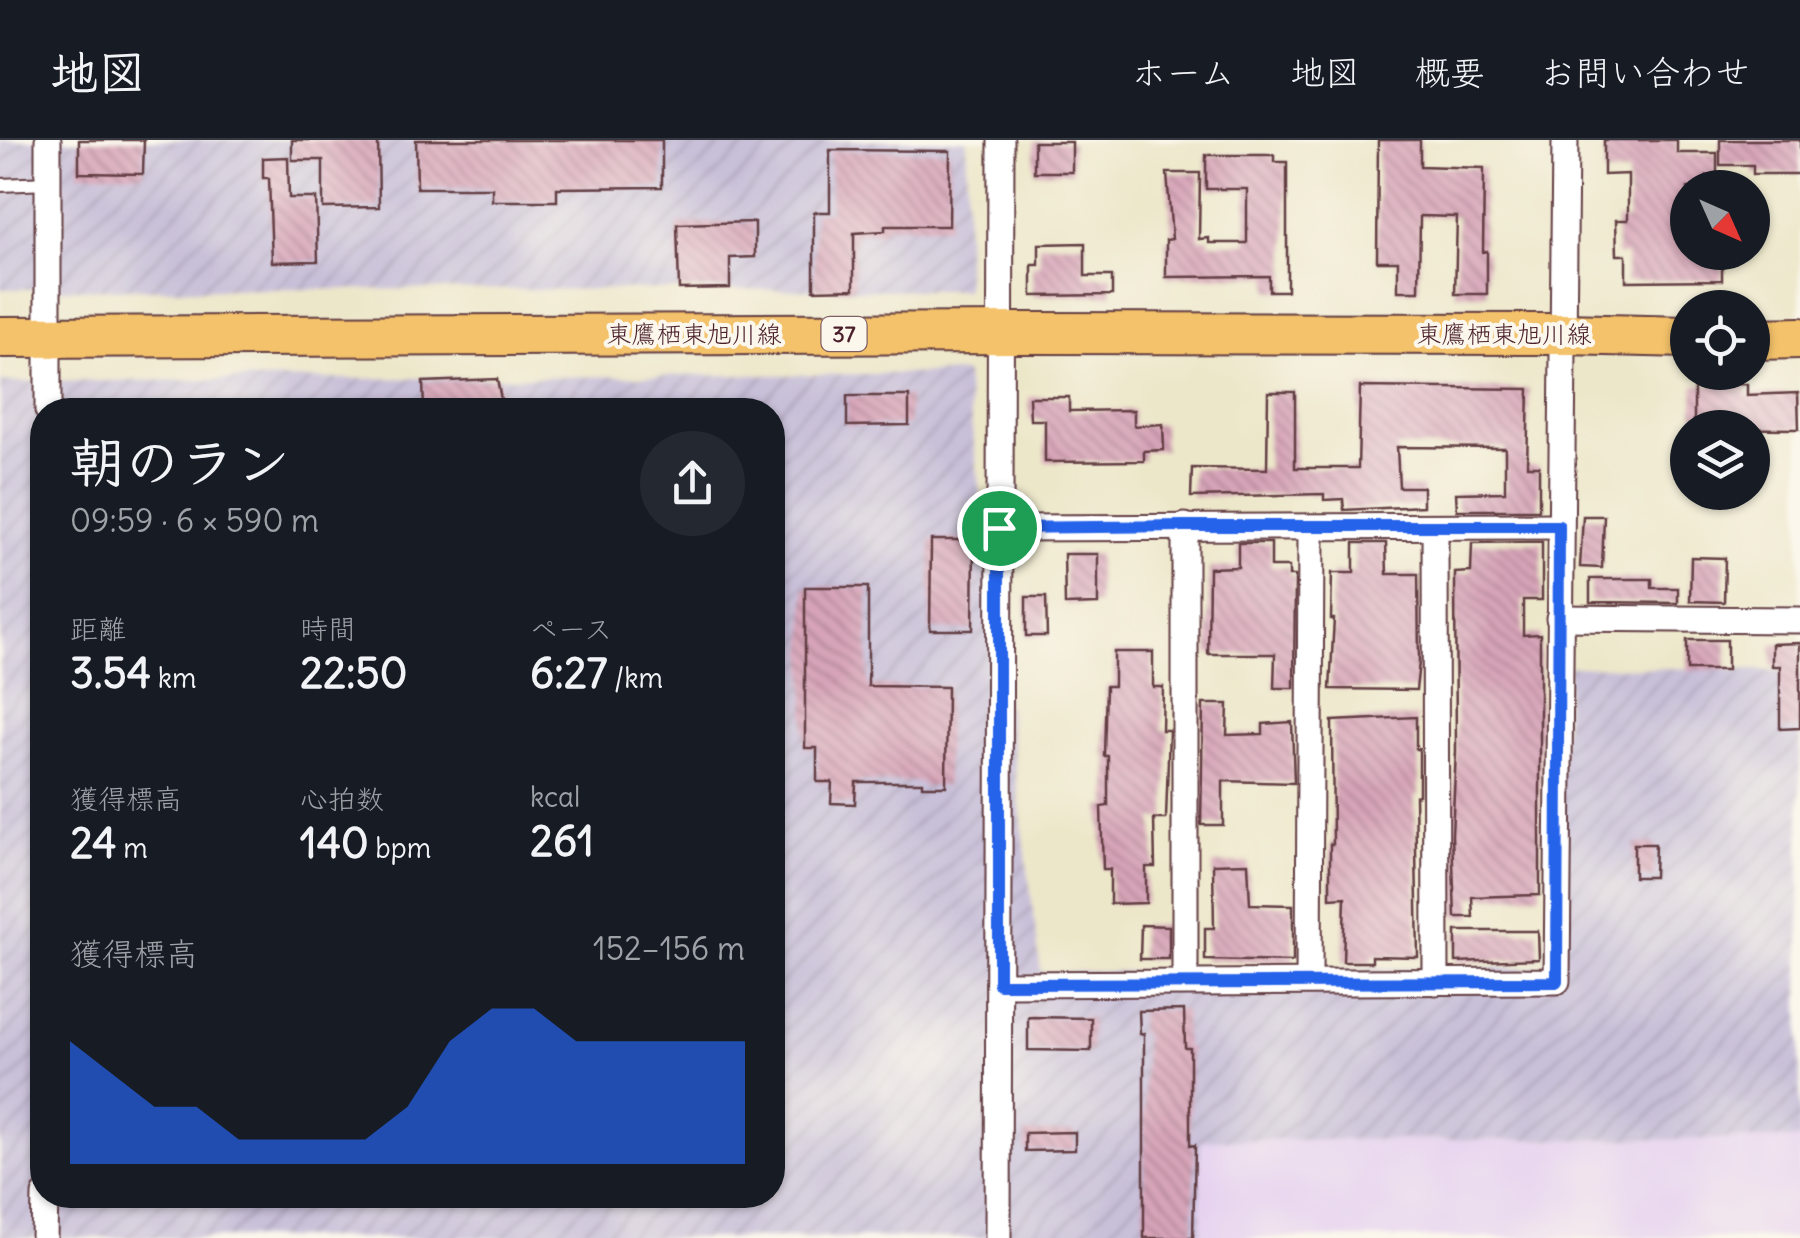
<!DOCTYPE html>
<html lang="ja">
<meta charset="utf-8">
<style>
body{margin:0;font-family:Delius,"Klee One",sans-serif;background:#242831;color:#f1f3f6;height:100vh;display:flex;flex-direction:column;font-size:38px;white-space:nowrap}
*{box-sizing:border-box;margin:0}
p{font-size:32px;color:#9ea1a6}
.icon{flex:none;width:55px;height:55px;fill:none;stroke:currentColor;stroke-width:2;stroke-linecap:round;stroke-linejoin:round}
.map{position:relative;flex:1;overflow:hidden}
.side{position:absolute;left:30px;top:258px;width:755px;height:810px;display:flex;flex-direction:column;background:#171b24;border-radius:40px;box-shadow:0 2px 8px #0004}
.side>*{flex:none}
.needle{width:65px;rotate:135deg}
.fabs{position:absolute;left:1670px;top:30px;display:grid;gap:20px}
.fabs a{display:grid;place-items:center;width:100px;height:100px;border-radius:50%;background:#171b24;box-shadow:0 2px 8px #0004;font-size:50px}
.pin{position:absolute;display:grid;place-items:center;width:85px;height:85px;color:#fff;margin:-42px;border:5px solid #fff;border-radius:50%;box-shadow:0 2px 10px #0007}
.round{display:grid;place-items:center;flex:none;width:105px;height:105px;border-radius:52px;background:#242831}
.headline{display:flex;align-items:center;justify-content:space-between;height:170px;padding:0 40px}
h1{font-size:55px;font-weight:800;line-height:75px}
.metrics{display:grid;grid-template-columns:repeat(3,1fr);gap:15px;height:170px;padding:10px 40px}
.metrics div{display:grid;align-content:center}
.metrics b{font-size:42px;font-weight:800}
.metrics small{font-size:28px;font-weight:400}
.metrics p{font-size:28px}
.chart{height:280px;padding:20px 40px}
.chart p{display:flex;justify-content:space-between}
.chart svg{width:100%;height:180px;margin-top:10px;fill:#2563eb;opacity:.7}
header{display:flex;align-items:center;gap:60px;box-sizing:border-box;height:140px;padding:0 50px;background:#171b24;border-bottom:2px solid #363941}
header strong{font-size:48px}
nav{display:flex;gap:55px;margin-inline-start:auto;font-size:35px}
.map>svg:first-child{display:block}
</style>
<header>
<strong>地図</strong>
<nav><a>ホーム</a><a>地図</a><a>概要</a><a>お問い合わせ</a></nav>
</header>
<div class="map">
<svg width="1800" height="1098" viewBox="0 0 1800 1098">
<defs>
<pattern id="industrial-furrows" width="10" height="10" patternUnits="userSpaceOnUse" patternTransform="scale(2.5)"><rect width="10" height="10" fill="#c8bfd8"/><path d="M-1 1l2-2M0 10L10 0M9 11l2-2" fill="none" stroke="#ada4ba"/></pattern>
<pattern id="building-back-hatch" width="6" height="6" patternUnits="userSpaceOnUse" patternTransform="scale(2.5)"><rect width="6" height="6" fill="#d7a4b8"/><path d="M-1 5l2 2M0 0l6 6M5-1l2 2" fill="none" stroke="#b08596"/></pattern>
</defs>
<rect width="100%" height="100%" fill="#fbf7ec"/>
<filter id="ink" filterUnits="userSpaceOnUse"><feTurbulence type="fractalNoise" baseFrequency=".01" numOctaves="2"/><feDisplacementMap in="SourceGraphic" scale="20" xChannelSelector="R" yChannelSelector="G"/><feConvolveMatrix kernelMatrix="1 2 1 2 8 2 1 2 1" color-interpolation-filters="sRGB"/></filter>
<filter id="wash" filterUnits="userSpaceOnUse"><feTurbulence type="fractalNoise" baseFrequency=".0048" numOctaves="4" result="noise"/><feDisplacementMap in="SourceGraphic" scale="40" xChannelSelector="R" yChannelSelector="G"/><feGaussianBlur stdDeviation="2.25" result="paint"/><feColorMatrix in="noise" values="0 0 0 0 0 0 0 0 0 0 0 0 0 0 0 0 0 1.4 0 .05"/><feComposite in="paint" operator="in"/></filter>
<g filter="url(#wash)">
<rect width="100%" height="100%" fill="#ede7ca"/>
<path fill="#e6d2f0" d="M1800 999V1098H1201V1000Z"/>
<g fill="url(#industrial-furrows)" fill-rule="evenodd">
<path d="M0 0H967L966 150 0 149Z"/>
<path d="M965 233 1041 832 1545 827 1569 526 1800 531V999L1201 1000V1098H0V242ZM42 270H772V1055H42Z"/>
</g>
<g id="blocks">
<g fill="url(#building-back-hatch)">
<path d="M79 0H144L143 34 79 33Z"/>
<path d="M292 0H378L379 67 323 68V20H292Z"/>
<path d="M416 0H662V47L557 48V61H492V48H417Z"/>
<path d="M1378 0H1420V26L1484 28 1483 112 1487 111V154H1455L1457 77 1420 76 1419 151H1398V121H1377Z"/>
<path d="M1604 0H1677V13H1717V36H1707V48H1688V112H1722V140L1626 141V115H1617L1616 80H1628V34L1604 35Z"/>
<path d="M1720 0H1800V34H1753V25H1720Z"/>
<rect x="1034" y="2" width="38" height="30"/>
<path d="M830 10 950 11 949 86H885V91L854 93V149L814 150V72H830Z"/>
<path d="M1206 15H1274V22H1287V151H1269V136L1166 137V100L1172 99 1167 33H1200L1199 99 1209 98V103H1247V49H1206Z"/>
<path d="M288 17 289 58H316L318 121 272 122 269 38H263V18Z"/>
<path d="M755 82V117L730 118V148L679 149 677 84Z"/>
<path d="M1085 103V136H1112V155L1032 156V125H1039V104Z"/>
<path d="M497 239 503 270H424L423 242Z"/>
<path d="M1747 244V255L1798 253 1799 289 1694 288V245Z"/>
<path d="M1360 247 1529 249 1527 326H1539V370H1457L1456 353 1505 352V308L1397 307 1399 347H1423V366L1344 370 1343 359 1324 360V354L1191 357 1192 328 1267 329 1268 252H1295V328H1358Z"/>
<path d="M847 256H909V285L847 286Z"/>
<path d="M1029 257H1069V271L1134 270V286L1163 284 1164 310 1144 311V321L1045 322V280H1030Z"/>
<path d="M1583 376H1604L1602 428 1580 427Z"/>
<path d="M931 400H974L973 490H930Z"/>
<path d="M1542 402V460H1523V495L1540 494V755L1472 757 1473 777H1455L1452 695 1456 611 1455 433 1471 432 1472 403Z"/>
<path d="M1238 403H1271V427H1289V436H1295L1294 548H1274L1275 514H1208L1209 428 1238 427Z"/>
<path d="M1354 403H1386L1387 434H1418L1419 522 1416 550 1330 549 1334 479H1331L1332 433H1354Z"/>
<path d="M1064 414H1098V464L1065 465Z"/>
<path d="M1691 417 1725 418 1724 462 1690 461Z"/>
<path d="M1590 439H1652V448H1678V463L1590 462Z"/>
<path d="M805 447H868V546L947 547 946 646H922V642H856L855 664 831 663 832 642H817V608H805Z"/>
<path d="M1026 457H1046L1047 496H1026Z"/>
<rect x="1687" y="500" width="40" height="30"/>
<path d="M1800 503V588L1780 589V526H1772V504Z"/>
<path d="M1114 512H1153V547H1163L1162 590H1169L1166 679H1154L1155 727H1146V763L1110 764V729H1103L1101 667 1108 666V616H1104L1106 546H1114Z"/>
<path d="M1203 564H1228L1227 595 1263 594V584L1292 582 1294 643 1223 641V685H1201Z"/>
<path d="M1416 577V609H1419V655L1415 656 1418 817 1372 816V822H1343L1345 757 1330 758V704H1333L1332 581Z"/>
<path d="M1634 704H1655L1654 737H1634Z"/>
<path d="M1248 723 1250 764 1293 765V822L1205 820V788H1214L1213 724Z"/>
<path d="M1141 785 1169 786V819H1140Z"/>
<path d="M1456 791H1538L1539 819 1456 822Z"/>
<path d="M1184 870 1185 908H1190V1006L1195 1005 1193 1098H1144V893L1140 894 1139 871Z"/>
<path d="M1028 877 1091 878V911L1028 910Z"/>
<path d="M1075 992V1010L1025 1011V993Z"/>
</g>
</g>
</g>
<g filter="url(#ink)">
<use href="#blocks" fill-opacity="0" stroke="#623d43" stroke-width="2.5"/>
<g fill="none" stroke-linecap="round" stroke-linejoin="round">
<defs>
<path id="service" d="M0 45 48 43"/>
<g id="minor">
<path d="M48 270V0"/>
<path d="M1435 387 1436 842"/>
<path d="M999 388 1559 386"/>
<path d="M1559 478 1800 480"/>
<path d="M1185 841V386"/>
<path d="M1309 841 1311 388"/>
<path d="M999 844 1557 841 1565 0"/>
<path d="M44 1098 45 1055"/>
<path d="M998 1098 1001 0"/>
</g>
<g id="primary">
<path d="M0 197 1028 193 1564 194 1688 197"/>
<path d="M1752 199 1800 198"/>
</g>
</defs>
<use href="#service" stroke="#623d43" stroke-width="16"/>
<use href="#minor" stroke="#623d43" stroke-width="29"/>
<use href="#primary" stroke="#623d43" stroke-width="44"/>
<use href="#service" stroke="#fff" stroke-width="12"/>
<use href="#minor" stroke="#fff" stroke-width="25"/>
<use href="#primary" stroke="#f4c26a" stroke-width="40"/>
</g>
</g>
<g fill="none" stroke-linecap="round" stroke-linejoin="round" filter="url(#ink)">
<defs>
<path id="route" d="M1185 386H1559L1557 842 999 844V388Z"/>
</defs>
<use href="#route" stroke="#fff" stroke-width="20"/>
<use href="#route" stroke="#2563eb" stroke-width="12"/>
</g>
<g text-anchor="middle" stroke-width="8" stroke-linejoin="round" paint-order="stroke">
<rect fill="#fbf7ec" stroke="#7f6065" stroke-width="2.5" x="821.5" y="177" width="45" height="34" rx="8"/>
<g font-size="22" font-weight="bold" fill="#4a1f2b">
<text x="844" y="202">37</text>
</g>
<g font-size="25" fill="#4a1f2b" stroke="#fbf7ec">
<text x="694" y="203">東鷹栖東旭川線</text>
<text x="1504" y="203">東鷹栖東旭川線</text>
</g>
</g>
</svg>
<div class="fabs">
<a><svg class="needle" viewBox="-14 -14 28 28"><path d="M0-13l5 13h-10z" fill="#e53935"/><path d="M0 13l5-13h-10z" fill="#9ea1a6"/></svg></a>
<a><svg class="icon" aria-label="locate" viewBox="0 0 24 24"><circle cx="12" cy="12" r="6"/><path d="M12 2v4M12 18v4M2 12h4M18 12h4"/></svg></a>
<a><svg class="icon" aria-label="layers" viewBox="0 0 24 24"><path d="M12 4l9 5-9 5-9-5zM3 14l9 5 9-5"/></svg></a>
</div>
<div class="pin" style="left:999px;top:388px;background:#1e9e55"><svg class="icon" aria-label="arrive" viewBox="0 0 24 24"><path d="M6 21V4h12l-3 4 3 4H6"/></svg></div>
<section class="side">
<div class="headline"><div><h1>朝のラン</h1><p>09:59 · 6 × 590 m</p></div><a class="round"><svg class="icon" aria-label="share" viewBox="0 0 24 24"><path d="M12 15V3M7 8l5-5 5 5M5 13v7h14v-7"/></svg></a></div>
<div class="metrics">
<div><p>距離</p><b>3.54<small> km</small></b></div>
<div><p>時間</p><b>22:50</b></div>
<div><p>ペース</p><b>6:27<small> /km</small></b></div>
</div>
<div class="metrics">
<div><p>獲得標高</p><b>24<small> m</small></b></div>
<div><p>心拍数</p><b>140<small> bpm</small></b></div>
<div><p>kcal</p><b>261</b></div>
</div>
<div class="chart"><p><span>獲得標高</span>152–156 m</p>
<svg viewBox="0 0 160 44" preserveAspectRatio="none"><path d="M0 44V14L10 22L20 30L30 30L40 38L50 38L60 38L70 38L80 30L90 14L100 6L110 6L120 14L130 14L140 14L150 14L160 14V44z"/></svg>
</div>
</section>
</div>
